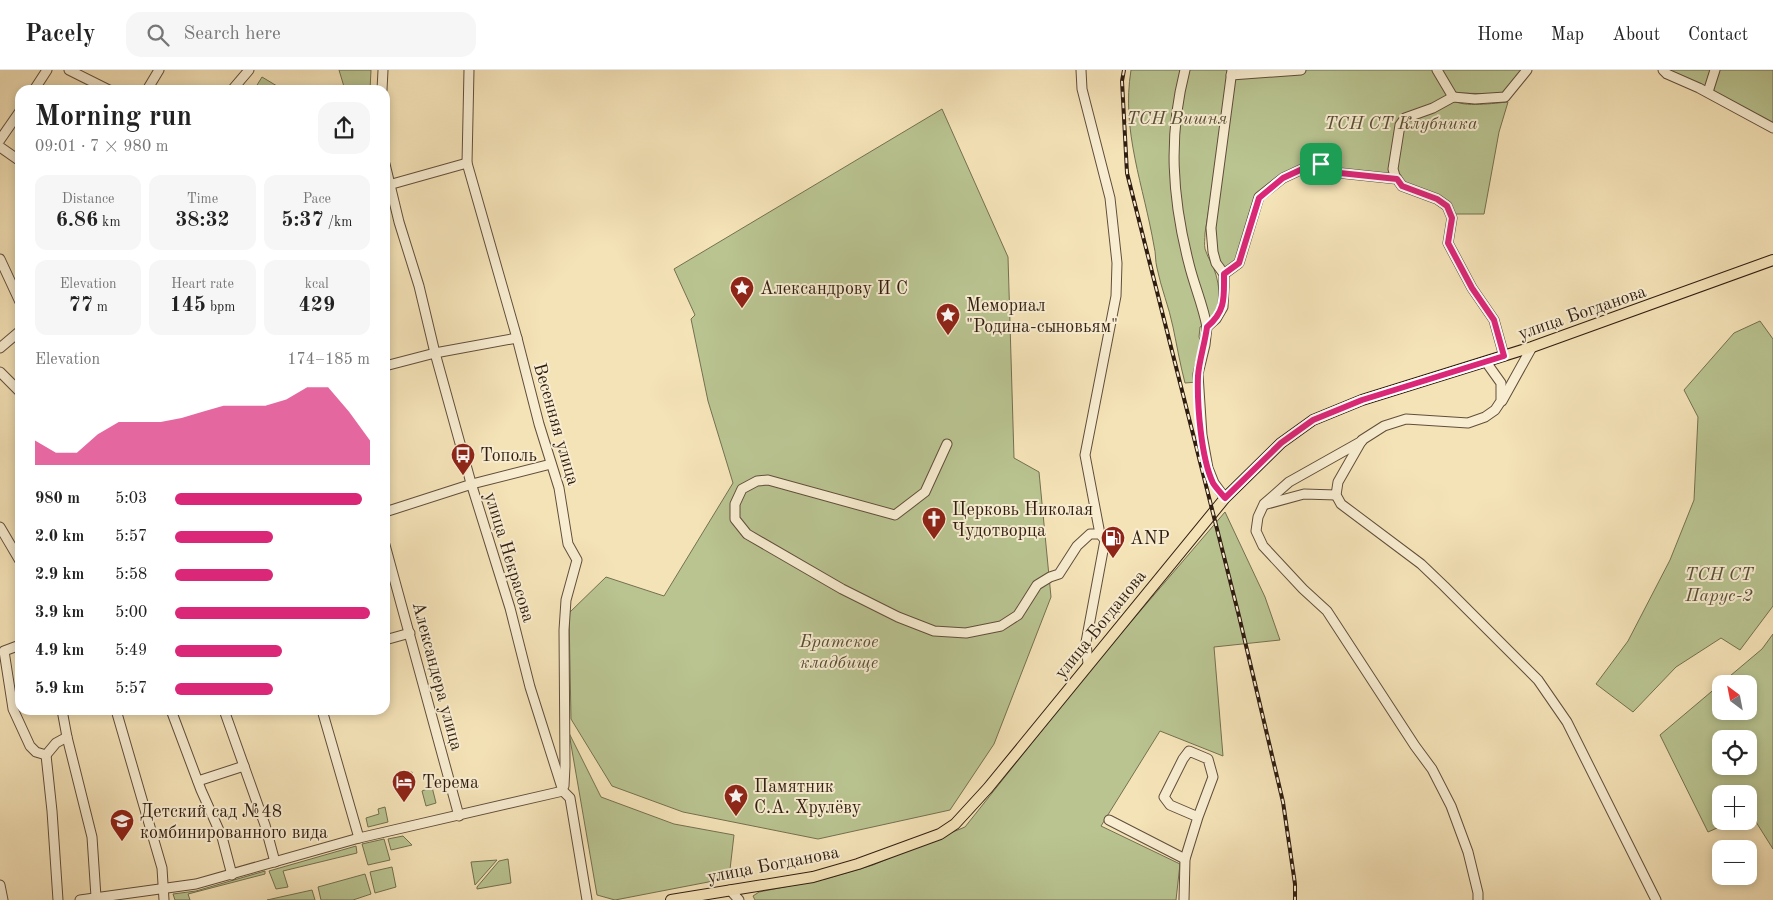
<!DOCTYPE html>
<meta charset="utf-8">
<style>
body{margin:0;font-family:"Old Standard TT",serif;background:#f6f6f6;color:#222;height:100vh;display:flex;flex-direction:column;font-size:19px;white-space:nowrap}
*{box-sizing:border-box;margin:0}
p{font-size:16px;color:#767676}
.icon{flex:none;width:28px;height:28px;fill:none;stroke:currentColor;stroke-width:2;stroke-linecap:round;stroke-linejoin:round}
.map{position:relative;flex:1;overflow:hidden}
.details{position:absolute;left:15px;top:15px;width:375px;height:630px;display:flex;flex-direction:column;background:#fff;border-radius:15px;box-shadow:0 2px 8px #0003}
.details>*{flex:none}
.needle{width:32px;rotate:328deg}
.controls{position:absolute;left:1712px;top:605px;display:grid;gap:10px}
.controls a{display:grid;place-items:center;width:45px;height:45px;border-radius:10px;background:#fff;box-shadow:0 2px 8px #0003;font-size:25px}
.pin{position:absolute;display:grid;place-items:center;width:42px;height:42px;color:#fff;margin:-21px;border-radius:10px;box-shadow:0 2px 8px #0006}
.round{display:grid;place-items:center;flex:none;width:52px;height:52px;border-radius:15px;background:#f6f6f6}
.summary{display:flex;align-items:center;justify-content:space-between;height:85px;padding:0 20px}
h1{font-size:28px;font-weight:700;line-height:38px}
.figures{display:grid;grid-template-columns:repeat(3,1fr);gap:8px;height:85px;padding:5px 20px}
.figures div{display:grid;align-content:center;border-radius:12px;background:#f6f6f6;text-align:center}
.figures b{font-size:21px;font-weight:700}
.figures small{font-size:14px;font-weight:400}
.figures p{font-size:14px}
.chart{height:140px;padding:10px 20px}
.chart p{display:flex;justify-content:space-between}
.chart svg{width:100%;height:90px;margin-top:5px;fill:#db2777;opacity:.7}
ul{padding:0 20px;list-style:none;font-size:16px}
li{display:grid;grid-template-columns:80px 60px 1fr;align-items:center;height:38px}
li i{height:12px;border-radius:6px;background:#db2777}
header{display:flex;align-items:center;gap:30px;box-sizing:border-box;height:70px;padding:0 25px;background:#fff;border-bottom:1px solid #e0e0e0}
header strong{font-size:24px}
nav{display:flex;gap:28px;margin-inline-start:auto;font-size:18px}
.search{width:350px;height:45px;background:#f6f6f6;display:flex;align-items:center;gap:12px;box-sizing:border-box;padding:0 18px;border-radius:15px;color:#767676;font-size:19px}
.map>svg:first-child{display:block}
</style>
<header>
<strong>Pacely</strong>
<div class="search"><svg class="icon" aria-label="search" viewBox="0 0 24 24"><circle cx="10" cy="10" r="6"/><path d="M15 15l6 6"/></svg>Search here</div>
<nav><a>Home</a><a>Map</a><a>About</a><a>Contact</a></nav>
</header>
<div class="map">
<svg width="1773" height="830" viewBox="0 0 1773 830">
<rect width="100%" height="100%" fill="#f5e3b8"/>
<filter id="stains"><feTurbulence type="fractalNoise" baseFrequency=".004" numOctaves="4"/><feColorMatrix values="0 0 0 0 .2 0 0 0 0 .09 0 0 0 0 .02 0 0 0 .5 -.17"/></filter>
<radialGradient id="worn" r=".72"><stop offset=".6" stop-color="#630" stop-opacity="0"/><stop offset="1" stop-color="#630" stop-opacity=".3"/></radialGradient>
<g fill="#b9c491" stroke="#747051" fill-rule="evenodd">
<path d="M339 0H371L370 20H345Z"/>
<path d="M1131 0H1231L1205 163C1205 169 1204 174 1205 179 1208 189 1214 196 1216 205 1222 227 1220 245 1200 257L1199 267 1203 277 1197 312 1185 313C1180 294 1177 276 1173 257 1169 237 1161 218 1157 198 1155 191 1156 183 1154 176 1144 117 1121 61 1131 0Z"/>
<path d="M1234 0H1434C1439 10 1444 23 1453 30 1463 38 1495 33 1508 32L1499 62 1484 144H1455L1450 133 1405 115 1311 93 1258 126 1238 191 1226 200 1219 192 1213 149Z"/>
<path d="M1440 0H1522L1502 24 1453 23Z"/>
<path d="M1665 0H1773V54L1705 16 1668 3Z"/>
<path d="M262 7 277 16 275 20H254Z"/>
<path d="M942 39 1008 187 1014 388 1039 402 1051 527 994 674 950 740 818 769 683 742 612 716 571 649 569 543 606 507 664 526 733 413 708 331 691 249 695 245 674 199Z"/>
<path d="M1760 251 1773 269V536L1740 580 1721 568 1676 597 1633 642 1596 614 1628 571 1670 490 1694 430 1698 347 1684 320 1734 263Z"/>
<path d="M1225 442 1265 527 1280 570 1214 577 1223 686 1160 661 1101 756 1180 794 1176 830H755L753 826 759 822 825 809 873 795 965 757 1094 595Z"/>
<path d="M1773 564V779L1751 744H1749V724H1721V751H1733L1708 762 1660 665 1762 579ZM1721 614H1749V641H1721ZM1721 669H1749V696H1721Z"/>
<path d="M569 663 601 727 674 754 734 765 729 808 615 830 597 825Z"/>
<path d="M432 717 436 733 426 736 422 721Z"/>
<path d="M385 737 388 752 368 757 366 748 379 744 378 739Z"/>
<path d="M403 766 412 775 391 780 388 769Z"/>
<path d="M384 769 390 790 368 795 362 774Z"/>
<path d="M356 776 357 783 283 801 288 817 276 819 269 801Z"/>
<path d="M508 789 511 813 477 819V817L499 791Z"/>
<path d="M497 790 475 815 471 792Z"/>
<path d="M392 797 396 817 375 823 370 802Z"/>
<path d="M265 801V804L188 824 190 830H175L173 824 196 821Z"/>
<path d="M365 804 371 824 353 830H321L318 817Z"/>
<path d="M312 820 315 830H267Z"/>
</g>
<path fill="#9cbeb1" stroke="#717e71" d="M412 702 414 709 400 712 398 706Z"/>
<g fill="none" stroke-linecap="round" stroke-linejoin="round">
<defs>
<g id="minor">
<path d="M69 0 109 20"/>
<path d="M469 0 467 93 517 268 539 354 559 418 568 474 577 490 566 530 564 560 565 696 564 716"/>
<path d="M1081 0 1082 19 1110 128 1117 193 1116 226 1085 385 1100 464"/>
<path d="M1185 0C1168 66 1172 128 1189 194 1194 215 1203 235 1207 257"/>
<path d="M1437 0 1453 27 1433 38 1405 48 1400 55 1393 99 1395 106 1402 116 1437 129 1447 136 1452 148 1448 173 1472 218 1494 250 1504 286"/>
<path d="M1663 0 1667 4 1699 18 1773 58"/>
<path d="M1231 5 1301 0"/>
<path d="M34 20 47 0"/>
<path d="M147 20 159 0"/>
<path d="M232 20 249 0"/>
<path d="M382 20 383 0"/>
<path d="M1708 22 1715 0"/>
<path d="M1453 27 1475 29 1505 27 1527 0"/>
<path d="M0 70 20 41"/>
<path d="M0 77 20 91"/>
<path d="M385 94 399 152 419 216 435 283 471 413 510 538 530 617 563 721 570 728 587 830"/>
<path d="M385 116 467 93"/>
<path d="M0 189 20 232"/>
<path d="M1224 204 1239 193 1259 127 1283 108 1311 95 1321 94 1340 103 1397 109"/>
<path d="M0 278 20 261"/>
<path d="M1486 292 1501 313V331L1495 340 1485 347 1468 353 1406 349 1384 356 1362 370 1338 412 1336 425 1341 434 1421 494 1444 516 1538 610 1567 652 1656 830"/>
<path d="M385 296 435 283 517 268"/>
<path d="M0 302 20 322"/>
<path d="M1502 331 1532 277"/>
<path d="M1362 371 1289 412 1264 434 1258 447 1256 461 1263 476 1303 519 1327 541 1415 676 1432 699 1451 736 1468 782 1478 823V830"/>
<path d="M947 374 925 422 895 445 768 410 757 411 742 419 735 434V449L747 464 842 519 898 547 934 561 966 563 1001 556 1018 545 1037 515 1050 507 1059 504 1077 476 1090 464H1100L1105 470 1086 572 1088 594"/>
<path d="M1225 428 1214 413 1208 398 1202 365 1198 304 1205 275 1207 257 1216 249 1223 237 1224 217V204L1216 193 1213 182 1211 158 1232 0"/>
<path d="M1267 434 1304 424 1336 425"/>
<path d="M385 442 472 414 551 394"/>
<path d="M0 457 20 491"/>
<path d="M385 475 459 746"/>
<path d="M385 570 410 563"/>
<path d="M20 575 4 581 13 639 30 676 36 682 46 685"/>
<path d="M62 640 67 667 92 767 96 827"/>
<path d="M116 640 162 798 164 830"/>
<path d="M171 640 201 720 222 767 232 805"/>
<path d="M224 640 265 755 275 792"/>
<path d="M322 640 359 768"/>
<path d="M46 685 52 741 58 830"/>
<path d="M46 685 56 673 67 667"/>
<path d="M198 711 244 696"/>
<path d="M1109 750 1185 789"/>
<path d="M0 815 3 830"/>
<path d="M730 820 739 830"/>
<path d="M80 830 196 814 359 768 563 721"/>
<path d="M1184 830 1185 789 1198 747 1213 707 1208 689 1189 681 1183 689 1164 727 1170 735 1198 747"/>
</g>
<path id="major" d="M671 830 813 807 858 794 940 764 955 754 988 718 1225 428 1281 373 1313 350 1362 330 1532 277 1773 190"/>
</defs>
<use href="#minor" stroke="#614e3b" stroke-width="11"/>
<use href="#major" stroke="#301d11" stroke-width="12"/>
<use href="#minor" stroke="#f8edd1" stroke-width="9"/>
<use href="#major" stroke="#f5e3b8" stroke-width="10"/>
<defs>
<path id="rail" d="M1124 0 1122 11 1127 103 1239 546 1283 732 1295 814V830"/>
</defs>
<use href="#rail" stroke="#301d11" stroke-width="4"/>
<use href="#rail" stroke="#f8edd1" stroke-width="2" stroke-dasharray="5.5" stroke-linecap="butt"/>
</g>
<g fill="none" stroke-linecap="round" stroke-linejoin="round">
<defs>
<path id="route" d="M1321 94 1340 103 1397 109 1402 116 1437 129 1447 136 1452 148 1448 173 1472 218 1494 250 1504 286 1362 330 1313 350 1281 373 1225 428C1221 423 1216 418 1213 413 1201 388 1197 334 1198 306 1199 291 1205 273 1207 257 1226 241 1224 227 1224 204L1239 193 1259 128 1283 108 1311 95Z"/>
</defs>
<use href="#route" stroke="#fff" stroke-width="10"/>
<use href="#route" stroke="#db2777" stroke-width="6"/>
</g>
<defs>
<symbol id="sight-pin" viewBox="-11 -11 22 30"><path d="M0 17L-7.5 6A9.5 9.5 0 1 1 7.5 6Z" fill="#8f2418" stroke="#f8edd1"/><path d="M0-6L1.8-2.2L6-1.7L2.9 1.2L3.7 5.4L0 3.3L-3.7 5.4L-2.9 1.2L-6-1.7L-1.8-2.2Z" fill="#fff"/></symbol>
<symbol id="bus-pin" viewBox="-11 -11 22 30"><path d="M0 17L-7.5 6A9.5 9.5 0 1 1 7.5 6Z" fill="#8f2418" stroke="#f8edd1"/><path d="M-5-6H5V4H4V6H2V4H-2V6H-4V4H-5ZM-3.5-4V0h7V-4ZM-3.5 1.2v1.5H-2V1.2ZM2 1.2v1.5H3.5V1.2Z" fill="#fff"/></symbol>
<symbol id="church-pin" viewBox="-11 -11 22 30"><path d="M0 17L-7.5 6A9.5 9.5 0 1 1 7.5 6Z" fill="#8f2418" stroke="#f8edd1"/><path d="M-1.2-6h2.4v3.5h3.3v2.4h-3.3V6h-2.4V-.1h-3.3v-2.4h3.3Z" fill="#fff"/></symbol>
<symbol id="fuel-pin" viewBox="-11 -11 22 30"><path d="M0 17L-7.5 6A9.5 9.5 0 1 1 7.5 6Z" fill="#8f2418" stroke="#f8edd1"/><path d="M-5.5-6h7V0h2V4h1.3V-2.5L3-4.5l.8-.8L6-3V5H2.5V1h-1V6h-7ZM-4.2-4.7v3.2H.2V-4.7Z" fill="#fff"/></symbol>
<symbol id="hotel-pin" viewBox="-11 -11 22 30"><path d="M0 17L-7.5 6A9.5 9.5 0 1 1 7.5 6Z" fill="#8f2418" stroke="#f8edd1"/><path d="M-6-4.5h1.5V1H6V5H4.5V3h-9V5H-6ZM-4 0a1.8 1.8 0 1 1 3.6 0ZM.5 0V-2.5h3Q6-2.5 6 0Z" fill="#fff"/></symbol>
<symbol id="school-pin" viewBox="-11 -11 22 30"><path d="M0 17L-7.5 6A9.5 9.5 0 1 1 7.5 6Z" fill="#8f2418" stroke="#f8edd1"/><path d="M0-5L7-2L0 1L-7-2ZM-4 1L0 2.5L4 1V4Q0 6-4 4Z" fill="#fff"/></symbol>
</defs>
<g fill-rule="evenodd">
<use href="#sight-pin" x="728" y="204" width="28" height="38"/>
<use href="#sight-pin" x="934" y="231" width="28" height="38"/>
<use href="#bus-pin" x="449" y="371" width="28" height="38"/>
<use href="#church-pin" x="920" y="435" width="28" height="38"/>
<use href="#fuel-pin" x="1099" y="454" width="28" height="38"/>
<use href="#hotel-pin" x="390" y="698" width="28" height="38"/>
<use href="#sight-pin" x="722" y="712" width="28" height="38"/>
<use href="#school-pin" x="108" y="737" width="28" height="38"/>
</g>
<g text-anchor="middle" stroke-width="4" stroke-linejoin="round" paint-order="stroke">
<g font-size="18" font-style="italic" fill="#594f37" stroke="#f8edd1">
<text x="1177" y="54">ТСН Вишня</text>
<text x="1401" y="59">ТСН СТ Клубника</text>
<text x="1719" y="510">ТСН СТ<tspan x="1719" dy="21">Парус-2</tspan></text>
<text x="839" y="577">Братское<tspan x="839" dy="21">кладбище</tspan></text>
</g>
<g font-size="18" fill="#301d11" stroke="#f8edd1" text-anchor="start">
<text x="760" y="224">Александрову И С</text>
<text x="966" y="241">Мемориал<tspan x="966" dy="21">"Родина-сыновьям"</tspan></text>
<text x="480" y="391">Тополь</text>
<text x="952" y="445">Церковь Николая<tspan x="952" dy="21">Чудотворца</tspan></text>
<text x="1130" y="474">ANP</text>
<text x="422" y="718">Терема</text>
<text x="754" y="722">Памятник<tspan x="754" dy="21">С.А. Хрулёву</tspan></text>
<text x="140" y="747">Детский сад №48<tspan x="140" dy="21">комбинированного вида</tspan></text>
</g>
<g font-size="18" fill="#301d11" stroke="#f8edd1">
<text transform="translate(1582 242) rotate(-19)" y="6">улица Богданова</text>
<text transform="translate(557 354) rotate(74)" y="6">Весенняя улица</text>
<text transform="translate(510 487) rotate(73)" y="6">улица Некрасова</text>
<text transform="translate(1100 554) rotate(-51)" y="6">улица Богданова</text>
<text transform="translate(438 606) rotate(75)" y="6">Александера улица</text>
<text transform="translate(773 794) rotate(-11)" y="6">улица Богданова</text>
</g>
</g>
<rect width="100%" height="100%" filter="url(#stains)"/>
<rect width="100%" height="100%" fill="url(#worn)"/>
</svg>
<div class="controls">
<a><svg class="needle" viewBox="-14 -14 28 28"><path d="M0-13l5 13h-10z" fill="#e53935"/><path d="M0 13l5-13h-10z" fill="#767676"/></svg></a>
<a><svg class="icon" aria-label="locate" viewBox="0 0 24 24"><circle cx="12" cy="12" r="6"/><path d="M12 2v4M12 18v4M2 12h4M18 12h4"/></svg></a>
<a>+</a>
<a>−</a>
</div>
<div class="pin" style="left:1321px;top:94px;background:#1e9e55"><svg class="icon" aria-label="arrive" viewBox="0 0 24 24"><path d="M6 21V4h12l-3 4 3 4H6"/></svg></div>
<section class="details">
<div class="summary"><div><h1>Morning run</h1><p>09:01 · 7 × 980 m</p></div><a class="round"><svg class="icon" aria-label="share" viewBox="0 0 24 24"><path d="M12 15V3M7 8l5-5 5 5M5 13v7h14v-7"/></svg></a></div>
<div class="figures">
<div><p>Distance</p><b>6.86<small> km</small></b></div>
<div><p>Time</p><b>38:32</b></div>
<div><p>Pace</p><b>5:37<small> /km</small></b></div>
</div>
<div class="figures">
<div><p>Elevation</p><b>77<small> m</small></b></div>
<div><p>Heart rate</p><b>145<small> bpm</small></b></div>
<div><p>kcal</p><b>429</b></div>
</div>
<div class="chart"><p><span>Elevation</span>174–185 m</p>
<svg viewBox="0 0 160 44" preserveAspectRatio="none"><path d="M0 44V32L10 38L20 38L30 29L40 23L50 23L60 23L70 21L80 18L90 15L100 15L110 15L120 12L130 6L140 6L150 18L160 32V44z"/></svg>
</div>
<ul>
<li><b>980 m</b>5:03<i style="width:96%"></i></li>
<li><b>2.0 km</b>5:57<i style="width:50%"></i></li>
<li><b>2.9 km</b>5:58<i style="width:50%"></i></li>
<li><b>3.9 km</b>5:00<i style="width:100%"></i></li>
<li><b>4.9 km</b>5:49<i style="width:55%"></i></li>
<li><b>5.9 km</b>5:57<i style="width:50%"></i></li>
</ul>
</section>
</div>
